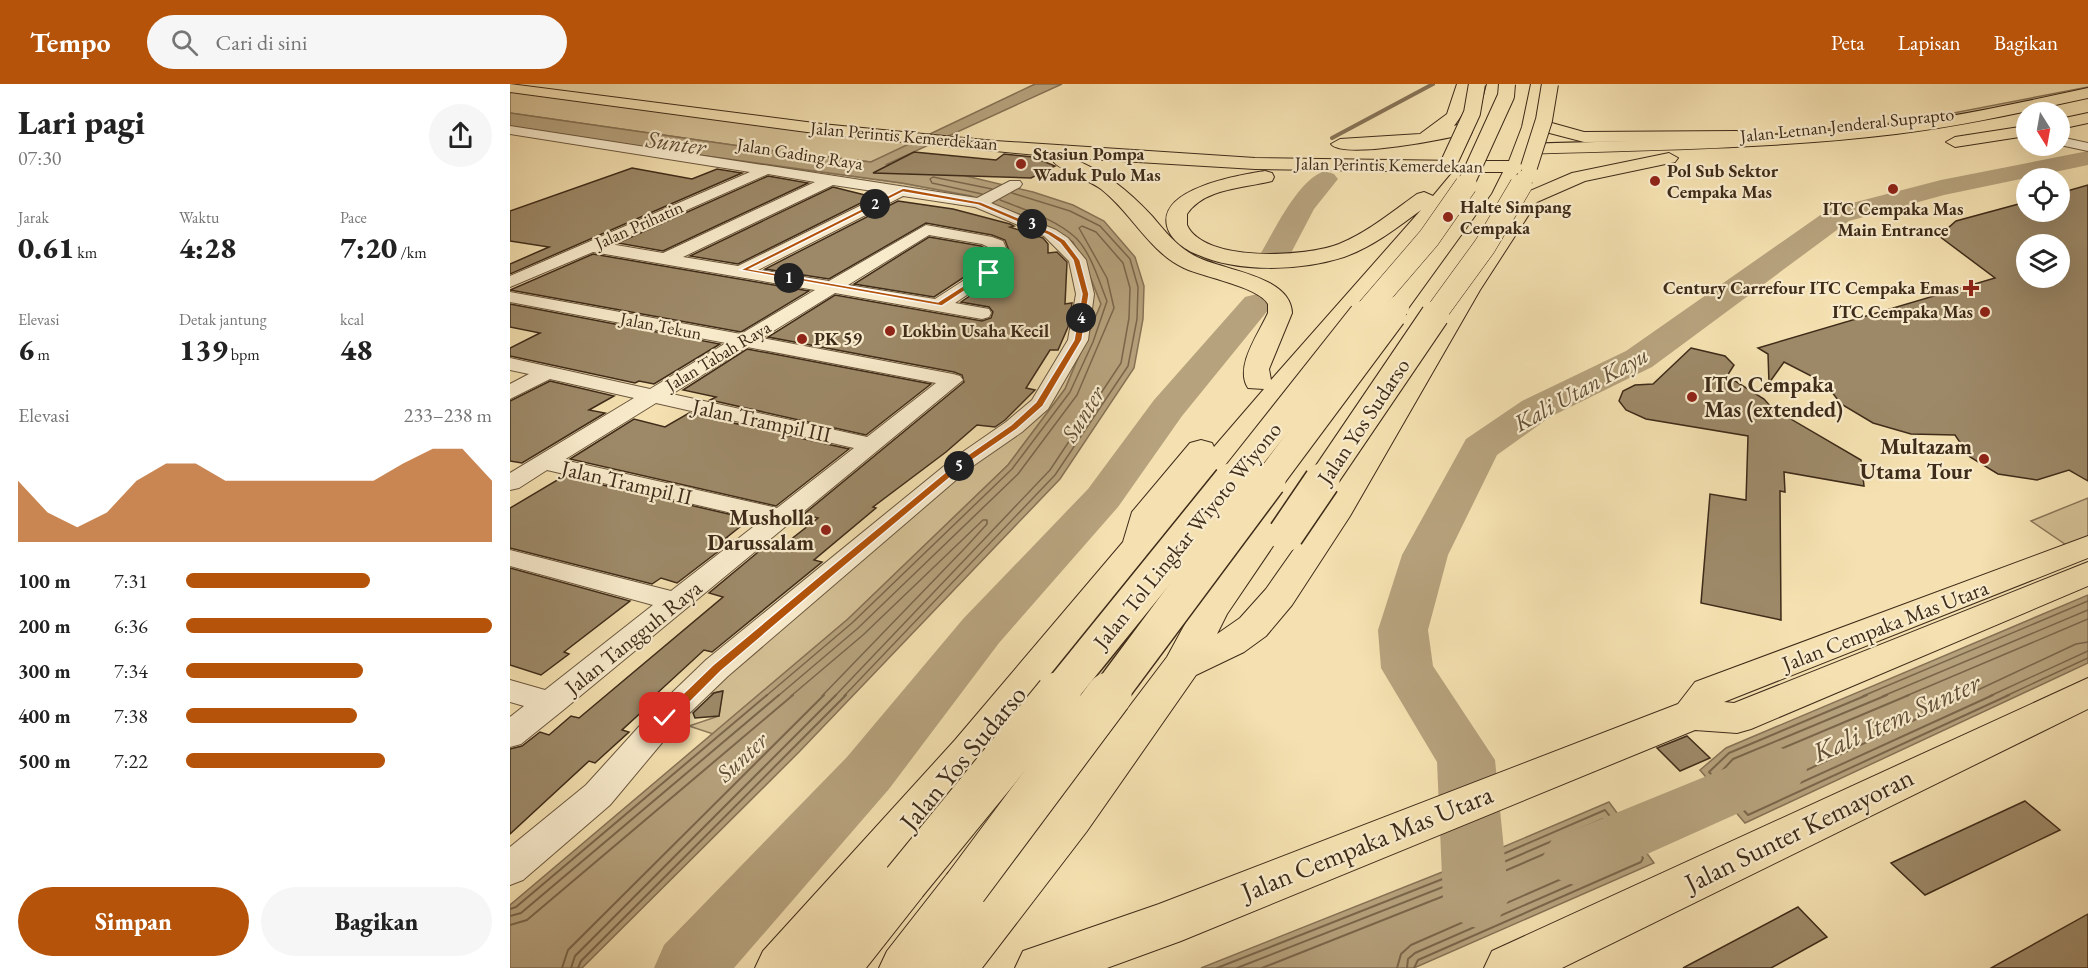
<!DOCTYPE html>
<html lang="id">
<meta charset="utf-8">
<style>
body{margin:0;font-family:"EB Garamond",serif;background:#f6f6f6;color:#222;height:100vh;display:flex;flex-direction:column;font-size:22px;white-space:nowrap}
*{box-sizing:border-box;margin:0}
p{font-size:20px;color:#767676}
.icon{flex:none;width:33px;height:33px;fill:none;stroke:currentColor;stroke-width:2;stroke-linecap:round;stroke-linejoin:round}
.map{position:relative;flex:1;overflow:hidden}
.panel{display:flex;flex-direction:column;background:#fff;width:510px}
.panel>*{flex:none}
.needle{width:39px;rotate:169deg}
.tools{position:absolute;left:1506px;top:18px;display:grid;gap:12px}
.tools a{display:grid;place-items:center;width:54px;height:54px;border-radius:50%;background:#fff;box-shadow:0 6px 24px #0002;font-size:30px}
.pin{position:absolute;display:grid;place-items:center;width:51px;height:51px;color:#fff;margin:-26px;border-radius:12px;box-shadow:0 3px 9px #0006}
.km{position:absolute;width:30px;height:30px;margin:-15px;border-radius:50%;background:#222;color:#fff;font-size:16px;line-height:30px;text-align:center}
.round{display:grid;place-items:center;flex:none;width:63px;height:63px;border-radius:32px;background:#f6f6f6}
.summary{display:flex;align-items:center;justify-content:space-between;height:102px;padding:0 18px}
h1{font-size:33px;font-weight:800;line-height:45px}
.metrics{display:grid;grid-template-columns:repeat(3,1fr);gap:9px;height:102px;padding:6px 18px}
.metrics div{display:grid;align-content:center}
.metrics b{font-size:30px;font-weight:800}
.metrics small{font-size:16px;font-weight:400}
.metrics p{font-size:16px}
.chart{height:168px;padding:12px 18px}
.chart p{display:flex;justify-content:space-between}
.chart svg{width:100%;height:108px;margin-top:6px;fill:#b45309;opacity:.7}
.button{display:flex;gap:12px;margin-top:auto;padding:12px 18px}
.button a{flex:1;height:69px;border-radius:36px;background:#b45309;color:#fff;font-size:24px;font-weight:800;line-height:69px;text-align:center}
.button a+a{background:#f6f6f6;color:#222}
ul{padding:0 18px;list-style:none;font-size:20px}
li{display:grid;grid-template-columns:96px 72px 1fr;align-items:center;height:45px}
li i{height:15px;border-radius:8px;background:#b45309}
header{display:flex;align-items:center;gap:36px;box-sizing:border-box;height:84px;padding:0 30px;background:#b45309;color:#fff}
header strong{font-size:28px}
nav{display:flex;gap:33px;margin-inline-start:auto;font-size:21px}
.search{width:420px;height:54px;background:#f6f6f6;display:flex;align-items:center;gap:15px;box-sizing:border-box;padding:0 21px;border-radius:33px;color:#767676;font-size:22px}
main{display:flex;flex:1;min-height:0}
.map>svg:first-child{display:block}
</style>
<header>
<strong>Tempo</strong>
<div class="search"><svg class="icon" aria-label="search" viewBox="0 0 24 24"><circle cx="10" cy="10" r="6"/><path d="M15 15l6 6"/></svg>Cari di sini</div>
<nav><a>Peta</a><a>Lapisan</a><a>Bagikan</a></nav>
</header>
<main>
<section class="panel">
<div class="summary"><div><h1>Lari pagi</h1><p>07:30</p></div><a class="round"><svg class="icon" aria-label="share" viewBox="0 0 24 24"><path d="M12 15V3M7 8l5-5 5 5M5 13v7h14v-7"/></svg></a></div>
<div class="metrics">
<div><p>Jarak</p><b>0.61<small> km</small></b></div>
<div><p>Waktu</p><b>4:28</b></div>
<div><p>Pace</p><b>7:20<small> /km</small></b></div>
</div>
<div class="metrics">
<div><p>Elevasi</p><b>6<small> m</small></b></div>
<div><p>Detak jantung</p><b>139<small> bpm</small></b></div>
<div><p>kcal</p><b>48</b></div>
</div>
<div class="chart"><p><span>Elevasi</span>233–238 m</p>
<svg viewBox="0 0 160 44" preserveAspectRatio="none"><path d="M0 44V19L10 32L20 38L30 32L40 19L50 12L60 12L70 19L80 19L90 19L100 19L110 19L120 19L130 12L140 6L150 6L160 19V44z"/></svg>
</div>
<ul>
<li><b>100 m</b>7:31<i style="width:60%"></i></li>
<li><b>200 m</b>6:36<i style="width:100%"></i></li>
<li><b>300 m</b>7:34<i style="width:58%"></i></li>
<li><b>400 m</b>7:38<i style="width:56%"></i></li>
<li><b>500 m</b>7:22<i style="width:65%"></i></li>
</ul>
<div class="button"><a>Simpan</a><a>Bagikan</a></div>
</section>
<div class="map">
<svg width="1578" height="884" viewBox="0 0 1578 884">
<rect width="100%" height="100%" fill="#f4e0b0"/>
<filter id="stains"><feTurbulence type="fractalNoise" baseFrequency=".00333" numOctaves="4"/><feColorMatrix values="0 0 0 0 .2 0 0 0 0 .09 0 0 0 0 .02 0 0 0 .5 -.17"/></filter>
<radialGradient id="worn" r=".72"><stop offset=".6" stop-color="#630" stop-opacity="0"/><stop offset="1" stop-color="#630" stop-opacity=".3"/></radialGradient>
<g fill="#d5c196" stroke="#8a7658" stroke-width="1.5">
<path d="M1578 3V9L1416 41 1210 55 1402 37Z"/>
<path d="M0 4 413 55 361 78 257 66 0 29Z"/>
<path d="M0 45 392 99 461 112 530 138 563 158 578 187 591 220 555 305 498 381 338 535 203 650 179 642 209 632 212 607 176 615 504 343 558 276 575 210 552 158 483 126Z"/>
<path d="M1578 414V461L1565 467 1521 437Z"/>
</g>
<g fill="#b6a27d" stroke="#867255" stroke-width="1.5">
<path d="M525 0H552L377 80 448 90 523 108 563 121 594 137 625 173 634 202 633 235 624 284 550 395 289 668 72 884H0V821L338 535 498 381 555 305 591 220 578 187 563 158 530 138 461 112 392 99 0 45V29L257 66 361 78Z"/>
<path d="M1578 511V579L1235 739 1190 686 1216 664Z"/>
<path d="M1099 718 1144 779 904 884H691L960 777Z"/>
</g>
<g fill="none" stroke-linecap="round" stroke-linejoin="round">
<g stroke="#7a664b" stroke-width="1.5">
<path d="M472 110 422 99 420 95 423 93 482 105"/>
<path d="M256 612 342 539 502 385 560 308 583 258 597 217C589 197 581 169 566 154 546 135 515 126 490 116"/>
<path d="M268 612 347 545 508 390 567 311 604 224 597 194 569 144 572 142 586 148 613 179 620 204 619 234 611 279 540 386 325 612"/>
<path d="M281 612 353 551 473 436H477V440L456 463 312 612"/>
<path d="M334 612 545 391 618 282 627 235 628 203 620 175 590 142 560 127 502 109"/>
<path d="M1353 612 1578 517"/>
<path d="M1373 612 1578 526"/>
<path d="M1396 612 1578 535"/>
<path d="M1455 612 1566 560 1578 558"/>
<path d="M1480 612 1578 567"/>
<path d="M1496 612 1578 574"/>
</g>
<g stroke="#7a664b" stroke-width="2">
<path d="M1357 611 1219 669 1199 688 1238 731 1499 611"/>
<path d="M1377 611 1223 675 1210 689 1240 722 1483 611"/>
<path d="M1399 611 1228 683 1223 690 1243 711 1458 611"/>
<path d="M0 825 6 823 257 611"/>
<path d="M0 832 11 829 269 611"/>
<path d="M0 841 17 836 283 611"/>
<path d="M52 884 58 866 314 611"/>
<path d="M61 884 65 872 326 611"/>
<path d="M68 884 71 877 336 611"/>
<path d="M707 884 963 783 1095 726 1133 774 1131 778 908 876 904 884"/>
<path d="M727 884 966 790 1093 735 1121 771 1120 775 905 869 898 875 897 884"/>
<path d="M752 884 969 798 1090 746 1107 767 1106 771 901 861 891 870 887 884"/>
</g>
<path stroke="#867255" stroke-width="4" d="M822 54 923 0"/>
<g fill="#b6a27d" fill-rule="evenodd">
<path d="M1578 67V81L1434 111 1339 137 1142 283 1040 333 987 371 938 471 918 546 923 582 985 676 999 815 989 835 966 844 943 835 933 815 927 678 871 584 868 546 892 471 956 355 1012 317 1116 267 1319 125 1431 96Z"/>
<path d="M815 87 824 90 828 95 804 125 781 169 777 175 766 178 755 175 751 169C764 147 789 94 815 87Z"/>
<path d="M747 210 759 213 763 220 672 332 608 423 489 559 379 705 224 884H144L154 861 337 673 453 535 578 405 644 316 735 213Z"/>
<path d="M1268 663 1289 670 1297 686 1289 702 1086 793 1064 801 1042 793 1032 774 1042 755Z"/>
</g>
</g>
<g fill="#9d8968" stroke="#3e2b19" stroke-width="1.5" fill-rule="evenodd">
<path d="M404 68 486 76 494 70 523 73 545 82 521 94 363 89Z"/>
<path d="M122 84 182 95 207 85 232 89 0 190V180L39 163 0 157V127Z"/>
<path d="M258 92 298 99 153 167 108 159Z"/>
<path d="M1578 101V397L1559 386 1527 396 1488 390 1460 373 1445 351 1401 350 1363 339 1331 320 1315 299 1274 278 1259 299 1258 270 1248 264 1485 194 1429 152 1446 137 1516 118V128H1550V109ZM1516 160H1550V194H1516Z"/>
<path d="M323 103 363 113 228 180 180 172Z"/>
<path d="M388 117 443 125 500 140 504 142 500 143 533 154 538 160V169L547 168 557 178 555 220 562 219 558 243 548 266H540L516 304 525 306 495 336 485 343 467 341 436 368 363 423 366 424 304 476 312 478 202 568 194 566 131 624 137 623 112 646 119 648 85 679 79 677 0 750V665L12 662 30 648 39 651 61 632 69 634 213 513 199 509 253 464 266 467 308 434 294 430 454 298 452 291 444 288 258 253 325 211 472 237 481 234 483 228 479 223 451 218 486 194 501 172 495 156 482 151 416 139 319 195 255 185Z"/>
<path d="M419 153 471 162 478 166 480 171 471 182 424 213 344 200Z"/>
<path d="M83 170 299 207 231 248 0 206Z"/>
<path d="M0 220 210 260 144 300 129 297 125 299 0 272V264L30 249 0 243Z"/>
<path d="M1181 264 1215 272 1224 281 1217 292 1254 315 1262 324 1351 376 1354 402 1274 388 1275 408 1270 407 1271 536 1191 519 1200 410 1236 416 1238 352 1136 335 1116 326 1109 317 1113 307 1125 301 1143 300Z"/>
<path d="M237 265 421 300 356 351 200 316 206 313 173 306Z"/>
<path d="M40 297 104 312 79 326 95 329 12 379 0 377V317Z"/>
<path d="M179 329 339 365 266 422 60 375 124 335 155 343Z"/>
<path d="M54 392 240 435 216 454 223 456 167 499 151 494 142 500 0 464V424Z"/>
<path d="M0 484 120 517 54 568 59 570 31 591 0 581Z"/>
<path d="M213 607 209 632 185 634 183 629 204 609Z"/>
<path d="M1177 652 1200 674 1170 687 1147 664Z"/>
<path d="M1515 717 1550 746 1415 811 1381 779Z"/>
<path d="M1288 823 1317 853 1261 884H1173Z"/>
<path d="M1578 830V884H1481Z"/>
</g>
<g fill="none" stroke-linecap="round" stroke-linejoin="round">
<defs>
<g id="minor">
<path d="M0 42 467 114 500 97H510L512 100 510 103 481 119 546 146 558 154 576 176 584 210 578 256 538 325 512 348 460 384 218 592 166 642 100 721 13 796 0 801V763L76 701 144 626 196 576 444 374 496 338 522 316 558 256 566 210 559 177 534 152 465 123 393 112 248 186 319 197 416 141 482 153 493 157 499 171 485 192 445 219 479 225 481 229 479 233 472 235 325 209 252 254 443 290 450 292 453 296 52 627 11 660 0 663V633L14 622 0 618V596L35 606 143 521 0 482V466L161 507 252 436 37 386 9 404 0 406V389L124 314 40 295 0 315V300L19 290 0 286V274L140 305 216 259 0 218V208L231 250 305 206 83 168 0 203V192L240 88 0 50ZM258 90 305 98 153 169 100 160ZM323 101 376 109 228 182 173 173ZM419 151 472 160 480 164 483 171 473 184 425 215 338 201ZM237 263 426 299 357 353 162 310ZM146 319 344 364 267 424 54 376Z"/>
<path d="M1550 53 1578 59V67L1550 61Z"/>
</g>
<g id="major">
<path d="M1578 4V14C1514 28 1451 42 1386 50 1262 65 1137 66 1013 70L1004 65 1013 60C1137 56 1262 55 1386 40 1450 32 1514 18 1578 4Z"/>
<path d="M1578 29V39L1550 45V35Z"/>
<path d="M1516 42V52L1445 63 1436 58 1445 53Z"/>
<path d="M1578 452V474L1214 618 1224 619 1578 478V502L1241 645 1227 649 1185 646 671 857 597 884H505L513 867 649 820 1168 620 1185 598Z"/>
<path d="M1578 594V625L1052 884H974L982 867Z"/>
</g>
<path id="highway" d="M0 0 312 40 485 57 745 74 949 77 963 48C942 54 833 76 821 60L830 55 910 50 937 30 947 0H961L956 25 944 42 968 34 977 0H991L984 37 967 77H999L1012 43 1021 0H1035L1031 36 1074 48 1227 47 1236 52 1227 57 1074 58 1028 46 1001 111 717 530 707 550 730 534 756 505 808 431 946 206 1013 110 1062 89 1159 69 1168 74 1165 78 1075 97 1027 118 970 206 840 432 782 521 756 552 734 568 686 591 577 747 472 884H369L377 867 438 789 455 783 472 789 478 802 545 721 657 573 687 518 982 110 993 88H962L734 363 675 444 641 467 475 680 392 778 412 783 419 798 412 813 356 884H245L253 867 445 656 613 458 622 428 680 359 691 356 702 359 704 363 754 305 738 304C724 283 749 249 758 229V220C749 203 693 193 674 184 639 168 621 128 591 105 579 96 549 86 543 77L547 73 312 50 0 8ZM560 74 745 85 943 88 923 112 914 108 907 110C882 128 858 148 829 160 797 173 694 179 677 141V130C694 104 735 104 762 97L764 93 762 89 755 87C730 91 648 104 657 142 660 155 674 165 686 170 727 189 791 187 834 173 862 163 887 144 911 126L761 296 759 285 782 229C781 191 713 187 685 172 667 163 655 147 642 132 618 106 593 86 560 74Z"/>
</defs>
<use href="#minor" stroke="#6c583f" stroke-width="2"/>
<use href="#major" stroke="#3e2b19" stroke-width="2"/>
<use href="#highway" stroke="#3e2b19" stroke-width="2"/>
<use href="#minor" fill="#f8ebcc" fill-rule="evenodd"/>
<use href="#major" fill="#f4e0b0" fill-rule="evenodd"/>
<use href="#highway" fill="#f4e0b0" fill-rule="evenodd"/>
<defs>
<g id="highway-bridge-far4">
<path d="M937 83 962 29 967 0"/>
<path d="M1019 83 1034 36 1040 0"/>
<path d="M955 102 996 12 997 0"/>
<path d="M1010 102 1015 94"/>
</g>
<g id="highway-bridge-far3">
<path d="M852 232 919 154 956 101"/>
<path d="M881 232 888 223"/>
<path d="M924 232 975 162 1011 101"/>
</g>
<g id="highway-bridge-far2">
<path d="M720 399 853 231"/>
<path d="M757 399 882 231"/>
<path d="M811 399 925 231"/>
</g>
<g id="highway-bridge-far1">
<path d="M776 450 812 397"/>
<path d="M547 612 721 397"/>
<path d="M598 612 758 397"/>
</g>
<g id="highway-bridge">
<path d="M395 798 548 611"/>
<path d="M455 804 599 611"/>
</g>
</defs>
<use href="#highway-bridge-far4" stroke="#3e2b19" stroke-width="18" stroke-linecap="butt"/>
<use href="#highway-bridge-far3" stroke="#3e2b19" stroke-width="23" stroke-linecap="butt"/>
<use href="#highway-bridge-far2" stroke="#3e2b19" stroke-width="30" stroke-linecap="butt"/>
<use href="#highway-bridge-far1" stroke="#3e2b19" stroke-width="38" stroke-linecap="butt"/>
<use href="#highway-bridge" stroke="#3e2b19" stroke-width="47" stroke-linecap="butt"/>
<use href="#highway-bridge-far4" stroke="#f4e0b0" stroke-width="16"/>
<use href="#highway-bridge-far3" stroke="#f4e0b0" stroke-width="22"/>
<use href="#highway-bridge-far2" stroke="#f4e0b0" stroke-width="28"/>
<use href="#highway-bridge-far1" stroke="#f4e0b0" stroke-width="35"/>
<use href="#highway-bridge" stroke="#f4e0b0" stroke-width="45"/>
</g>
<path fill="#b45309" stroke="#fff" stroke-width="1.5" d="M393 104 471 118 542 148 555 156 570 176 579 210 572 256 533 322 507 345 455 381 319 495 211 587 160 638H151V631L203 581 312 490 449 377 501 341 526 318 564 256 572 210 563 176 550 159 538 151 468 121 393 108 240 185 428 218 476 187 482 189 432 222 230 186Z"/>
<g fill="#8f2418" stroke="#f8ebcc" stroke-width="2">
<circle cx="511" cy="80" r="6"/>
<circle cx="1145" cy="97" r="6"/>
<circle cx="1383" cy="105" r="6"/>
<circle cx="938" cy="133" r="6"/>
<path d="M1458 195h6v6h6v6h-6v6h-6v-6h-6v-6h6z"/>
<circle cx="1475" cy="228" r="6"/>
<circle cx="380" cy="247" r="6"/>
<circle cx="292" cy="255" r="6"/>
<circle cx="1182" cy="313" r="6"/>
<circle cx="1474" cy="375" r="6"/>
<circle cx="316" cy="446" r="6"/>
</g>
<g text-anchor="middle" stroke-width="4.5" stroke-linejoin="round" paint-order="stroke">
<g font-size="18" fill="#3e2b19" stroke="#f8ebcc">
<text transform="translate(1337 41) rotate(-6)" y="6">Jalan Letnan Jenderal Suprapto</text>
<text transform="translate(394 52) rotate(5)" y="6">Jalan Perintis Kemerdekaan</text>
<text transform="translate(290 70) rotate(9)" y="6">Jalan Gading Raya</text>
<text transform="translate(879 81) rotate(1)" y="6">Jalan Perintis Kemerdekaan</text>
<text transform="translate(129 141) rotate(-24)" y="6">Jalan Prihatin</text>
<text transform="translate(151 242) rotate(11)" y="6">Jalan Tekun</text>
<text transform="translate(208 272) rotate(-31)" y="6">Jalan Tabah Raya</text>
</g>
<g font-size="18" font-weight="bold" fill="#3e2b19" stroke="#f8ebcc" text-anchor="start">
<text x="523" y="76">Stasiun Pompa<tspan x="523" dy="21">Waduk Pulo Mas</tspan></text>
<text x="1157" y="93">Pol Sub Sektor<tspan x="1157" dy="21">Cempaka Mas</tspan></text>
<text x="950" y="129">Halte Simpang<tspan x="950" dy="21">Cempaka</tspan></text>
<text x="1383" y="131" text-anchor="middle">ITC Cempaka Mas<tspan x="1383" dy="21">Main Entrance</tspan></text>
<text x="1449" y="210" text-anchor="end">Century Carrefour ITC Cempaka Emas</text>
<text x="1463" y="234" text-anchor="end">ITC Cempaka Mas</text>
<text x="392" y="253">Lokbin Usaha Kecil</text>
<text x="304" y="261">PK 59</text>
</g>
<g font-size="22" font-weight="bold" fill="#3e2b19" stroke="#f8ebcc" text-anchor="end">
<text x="1194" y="308" text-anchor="start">ITC Cempaka<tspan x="1194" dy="25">Mas (extended)</tspan></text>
<text x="1462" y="370">Multazam<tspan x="1462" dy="25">Utama Tour</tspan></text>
<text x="304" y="441">Musholla<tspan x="304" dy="25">Darussalam</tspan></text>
</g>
<g font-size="22" fill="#3e2b19" stroke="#f8ebcc">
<text transform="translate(252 336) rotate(12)" y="8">Jalan Trampil III</text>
<text transform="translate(853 337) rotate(-56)" y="8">Jalan Yos Sudarso</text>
<text transform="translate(117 398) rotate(13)" y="8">Jalan Trampil II</text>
<text transform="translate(677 451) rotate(-51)" y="8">Jalan Tol Lingkar Wiyoto Wiyono</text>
<text transform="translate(1375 541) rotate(-21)" y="8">Jalan Cempaka Mas Utara</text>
<text transform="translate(123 553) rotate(-39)" y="8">Jalan Tangguh Raya</text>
</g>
<g font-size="24" font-style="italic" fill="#624f37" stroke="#f8ebcc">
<text transform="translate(166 59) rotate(8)" y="8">Sunter</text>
<text transform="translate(1071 305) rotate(-29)" y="8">Kali Utan Kayu</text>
<text transform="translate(573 330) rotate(-58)" y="8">Sunter</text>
<text transform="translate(232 673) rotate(-43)" y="8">Sunter</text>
</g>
<g font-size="27" fill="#3e2b19" stroke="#f8ebcc">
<text transform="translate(453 674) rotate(-50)" y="9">Jalan Yos Sudarso</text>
<text transform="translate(1289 746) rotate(-26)" y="9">Jalan Sunter Kemayoran</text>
<text transform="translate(857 759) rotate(-22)" y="9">Jalan Cempaka Mas Utara</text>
</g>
<g font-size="28" font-style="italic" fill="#624f37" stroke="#f8ebcc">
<text transform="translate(1386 633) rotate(-24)" y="10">Kali Item Sunter</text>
</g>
</g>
<rect width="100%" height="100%" filter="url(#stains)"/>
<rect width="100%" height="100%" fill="url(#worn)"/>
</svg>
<div class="tools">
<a><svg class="needle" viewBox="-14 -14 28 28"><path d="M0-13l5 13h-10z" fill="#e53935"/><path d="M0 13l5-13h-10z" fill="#767676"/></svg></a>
<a><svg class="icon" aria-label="locate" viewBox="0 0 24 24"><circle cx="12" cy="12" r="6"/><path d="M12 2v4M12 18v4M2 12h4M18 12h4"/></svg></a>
<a><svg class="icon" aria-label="layers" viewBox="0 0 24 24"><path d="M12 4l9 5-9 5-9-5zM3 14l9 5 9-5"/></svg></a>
</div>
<div class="pin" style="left:479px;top:189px;background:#1e9e55"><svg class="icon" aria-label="arrive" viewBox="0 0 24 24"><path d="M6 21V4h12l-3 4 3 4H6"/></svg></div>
<div class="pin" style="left:155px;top:634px;background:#d93025"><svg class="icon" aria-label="check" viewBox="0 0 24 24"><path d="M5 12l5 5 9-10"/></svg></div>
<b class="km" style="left:279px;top:194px">1</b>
<b class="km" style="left:365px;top:120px">2</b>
<b class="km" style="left:522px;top:140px">3</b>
<b class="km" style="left:571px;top:234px">4</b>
<b class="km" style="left:449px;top:382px">5</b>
</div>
</main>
